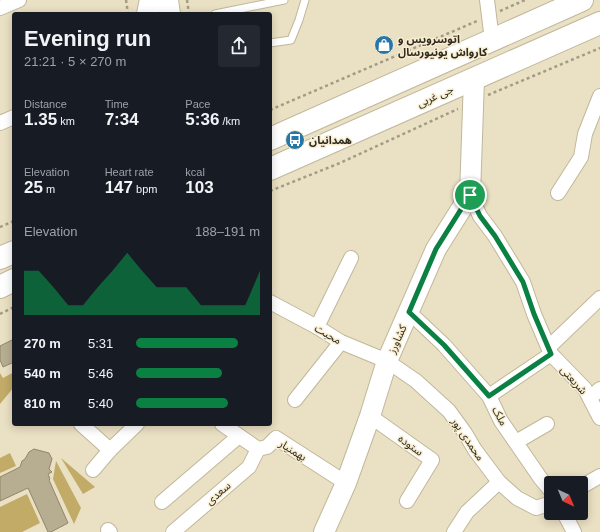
<!DOCTYPE html>
<meta charset="utf-8">
<style>
body{margin:0;font-family:Helvetica,"Noto Sans Arabic",sans-serif;background:#242831;color:#f1f3f6;height:100vh;display:flex;flex-direction:column;font-size:15px;white-space:nowrap}
*{box-sizing:border-box;margin:0}
p{font-size:13px;color:#9ea1a6}
.icon{flex:none;width:22px;height:22px;fill:none;stroke:currentColor;stroke-width:2;stroke-linecap:round;stroke-linejoin:round}
.map{position:relative;flex:1;overflow:hidden}
.drawer{position:absolute;left:12px;top:12px;width:260px;height:414px;display:flex;flex-direction:column;background:#171b24;border-radius:4px;box-shadow:0 2px 10px #0003}
.drawer>*{flex:none}
.needle{width:26px;rotate:136deg}
.buttons{position:absolute;left:544px;top:476px;display:grid;gap:8px}
.buttons a{display:grid;place-items:center;width:44px;height:44px;border-radius:4px;background:#171b24;box-shadow:0 2px 10px #0003;font-size:20px}
.pin{position:absolute;display:grid;place-items:center;width:34px;height:34px;color:#fff;margin:-17px;border:2px solid #fff;border-radius:50%;box-shadow:0 1px 4px #0007}
.round{display:grid;place-items:center;flex:none;width:42px;height:42px;border-radius:4px;background:#242831}
.overview{display:flex;align-items:center;justify-content:space-between;height:68px;padding:0 12px}
h1{font-size:22px;font-weight:800;line-height:30px}
.figures{display:grid;grid-template-columns:repeat(3,1fr);gap:6px;height:68px;padding:4px 12px}
.figures div{display:grid;align-content:center}
.figures b{font-size:17px;font-weight:800}
.figures small{font-size:11px;font-weight:400}
.figures p{font-size:11px}
.chart{height:112px;padding:8px 12px}
.chart p{display:flex;justify-content:space-between}
.chart svg{width:100%;height:72px;margin-top:4px;fill:#0b8043;opacity:.7}
ul{padding:0 12px;list-style:none;font-size:13px}
li{display:grid;grid-template-columns:64px 48px 1fr;align-items:center;height:30px}
li i{height:10px;border-radius:5px;background:#0b8043}
.map>svg:first-child{display:block}
</style>
<div class="map">
<svg width="600" height="532" viewBox="0 0 600 532">
<rect width="100%" height="100%" fill="#eae0c3"/>
<g fill="#c2ab67">
<path d="M14 372V387L0 404V373L3 378Z"/>
<path d="M10 453 16 466 0 473V458Z"/>
<path d="M61 458 95 487 83 494Z"/>
<path d="M56 461 81 508 74 524 53 479Z"/>
<path d="M27 494 40 523 22 532H0V507Z"/>
</g>
<g fill="#b7ad91" stroke="#90876c">
<path d="M14 339V362L3 367 0 360V346Z"/>
<path d="M34 449 49 453 52 459 49 469 52 472 48 474 50 479 49 480 68 523 51 532H48L28 488 0 501V477L20 467 22 461 25 459 29 452Z"/>
</g>
<g fill="none" stroke-linecap="round" stroke-linejoin="round">
<defs>
<g id="lane">
<path d="M215 14 284 0"/>
<path d="M270 43 291 40 299 20 305 0"/>
</g>
<g id="street">
<path d="M487 0 492 40"/>
<path d="M0 8 19 0"/>
<path d="M0 123 14 117"/>
<path d="M558 193 581 157 585 134 600 96"/>
<path d="M470 195 480 216 495 236 523 282 534 314 551 354 585 389 600 418"/>
<path d="M270 302 317 327 341 342 387 361 416 381 449 411 465 433 475 450 499 482 517 498 536 508 551 503"/>
<path d="M409 312 444 345 489 396 501 421 541 479 551 491"/>
<path d="M317 327 351 258"/>
<path d="M549 347 600 298"/>
<path d="M489 396 551 354"/>
<path d="M590 398 600 389"/>
<path d="M295 400 341 342"/>
<path d="M370 416 432 460 407 501"/>
<path d="M81 424 110 450"/>
<path d="M222 424 258 449 267 447 276 438 346 483"/>
<path d="M516 442 547 424"/>
<path d="M93 470 110 450 137 424"/>
<path d="M581 487 600 476"/>
<path d="M162 502 239 436"/>
<path d="M564 513 574 532"/>
<path d="M108 530 110 532"/>
<path d="M173 532 249 467 258 449"/>
<path d="M454 532 467 512 499 482"/>
</g>
<g id="secondary">
<path d="M168 0 170 14"/>
<path d="M324 532 346 483 370 416 387 361 436 249 470 195 474 79"/>
</g>
<g id="primary">
<path d="M148 14 150 4"/>
<path d="M270 139 582 0"/>
<path d="M270 169 600 23"/>
<path d="M0 258 14 252"/>
<path d="M0 287 14 280"/>
</g>
</defs>
<use href="#lane" stroke="#c1b79b" stroke-width="9"/>
<use href="#street" stroke="#c1b79b" stroke-width="16"/>
<use href="#secondary" stroke="#c1b79b" stroke-width="22"/>
<use href="#primary" stroke="#c1b79b" stroke-width="24"/>
<g stroke="#a39b85" stroke-width="2.5" stroke-dasharray="3 3" stroke-linecap="butt">
<path d="M126 0 128 14"/>
<path d="M187 0 189 14"/>
<path d="M500 11 525 0"/>
<path d="M488 95 600 48"/>
<path d="M270 110 477 21"/>
<path d="M270 191 340 163 458 109"/>
<path d="M0 227 14 221"/>
<path d="M0 314 14 307"/>
</g>
<use href="#lane" stroke="#fff" stroke-width="7"/>
<use href="#street" stroke="#fff" stroke-width="14"/>
<use href="#secondary" stroke="#fff" stroke-width="20"/>
<use href="#primary" stroke="#fff" stroke-width="22"/>
</g>
<g fill="none" stroke-linecap="round" stroke-linejoin="round">
<defs>
<path id="route" d="M470 195 480 216 495 236 523 282 534 314 551 354 489 396 444 345 409 312 436 249Z"/>
</defs>
<use href="#route" stroke="#fff" stroke-width="8"/>
<use href="#route" stroke="#0b8043" stroke-width="5"/>
</g>
<defs>
<symbol id="shop-disc" viewBox="-11 -11 22 22"><circle r="9.5" fill="#2776a8" stroke="#f8edd0"/><path d="M-5-2.5h2.3a2.7 3.5 0 0 1 5.4 0H5L5.5 6h-11ZM-1.5-2.5h3a1.5 2.3 0 0 0-3 0Z" fill="#fff"/></symbol>
<symbol id="bus-disc" viewBox="-11 -11 22 22"><circle r="9.5" fill="#2776a8" stroke="#f8edd0"/><path d="M-5-6H5V4H4V6H2V4H-2V6H-4V4H-5ZM-3.5-4V0h7V-4ZM-3.5 1.2v1.5H-2V1.2ZM2 1.2v1.5H3.5V1.2Z" fill="#fff"/></symbol>
</defs>
<g fill-rule="evenodd">
<use href="#shop-disc" x="373" y="34" width="22" height="22"/>
<use href="#bus-disc" x="284" y="129" width="22" height="22"/>
</g>
<g text-anchor="middle" stroke-width="3" stroke-linejoin="round" paint-order="stroke">
<g font-size="11" font-weight="bold" fill="#2f2b20" stroke="#f8edd0" text-anchor="start">
<text x="398" y="43">اتوسرویس و<tspan x="398" dy="13">کارواش یونیورسال</tspan></text>
<text x="309" y="144">همدانیان</text>
</g>
<g font-size="11" fill="#2f2b20" stroke="#f8edd0">
<text transform="translate(435 96) rotate(-24)" y="4">جی غربی</text>
<text transform="translate(328 334) rotate(30)" y="4">محبت</text>
<text transform="translate(397 339) rotate(-66)" y="4">کشاورز</text>
<text transform="translate(574 380) rotate(48)" y="4">شریعتی</text>
<text transform="translate(500 416) rotate(61)" y="4">ملک</text>
<text transform="translate(468 439) rotate(56)" y="4">محمدی پور</text>
<text transform="translate(411 445) rotate(36)" y="4">ستوده</text>
<text transform="translate(293 450) rotate(32)" y="4">بهمنیار</text>
<text transform="translate(218 493) rotate(-41)" y="4">سعدی</text>
</g>
</g>
</svg>
<div class="buttons">
<a><svg class="needle" viewBox="-14 -14 28 28"><path d="M0-13l5 13h-10z" fill="#e53935"/><path d="M0 13l5-13h-10z" fill="#9ea1a6"/></svg></a>
</div>
<div class="pin" style="left:470px;top:195px;background:#1e9e55"><svg class="icon" aria-label="arrive" viewBox="0 0 24 24"><path d="M6 21V4h12l-3 4 3 4H6"/></svg></div>
<section class="drawer">
<div class="overview"><div><h1>Evening run</h1><p>21:21 · 5 × 270 m</p></div><a class="round"><svg class="icon" aria-label="share" viewBox="0 0 24 24"><path d="M12 15V3M7 8l5-5 5 5M5 13v7h14v-7"/></svg></a></div>
<div class="figures">
<div><p>Distance</p><b>1.35<small> km</small></b></div>
<div><p>Time</p><b>7:34</b></div>
<div><p>Pace</p><b>5:36<small> /km</small></b></div>
</div>
<div class="figures">
<div><p>Elevation</p><b>25<small> m</small></b></div>
<div><p>Heart rate</p><b>147<small> bpm</small></b></div>
<div><p>kcal</p><b>103</b></div>
</div>
<div class="chart"><p><span>Elevation</span>188–191 m</p>
<svg viewBox="0 0 160 44" preserveAspectRatio="none"><path d="M0 44V17L10 17L20 27L30 38L40 38L50 27L60 17L70 6L80 17L90 27L100 27L110 27L120 38L130 38L140 38L150 38L160 17V44z"/></svg>
</div>
<ul>
<li><b>270 m</b>5:31<i style="width:82%"></i></li>
<li><b>540 m</b>5:46<i style="width:69%"></i></li>
<li><b>810 m</b>5:40<i style="width:74%"></i></li>
</ul>
</section>
</div>
